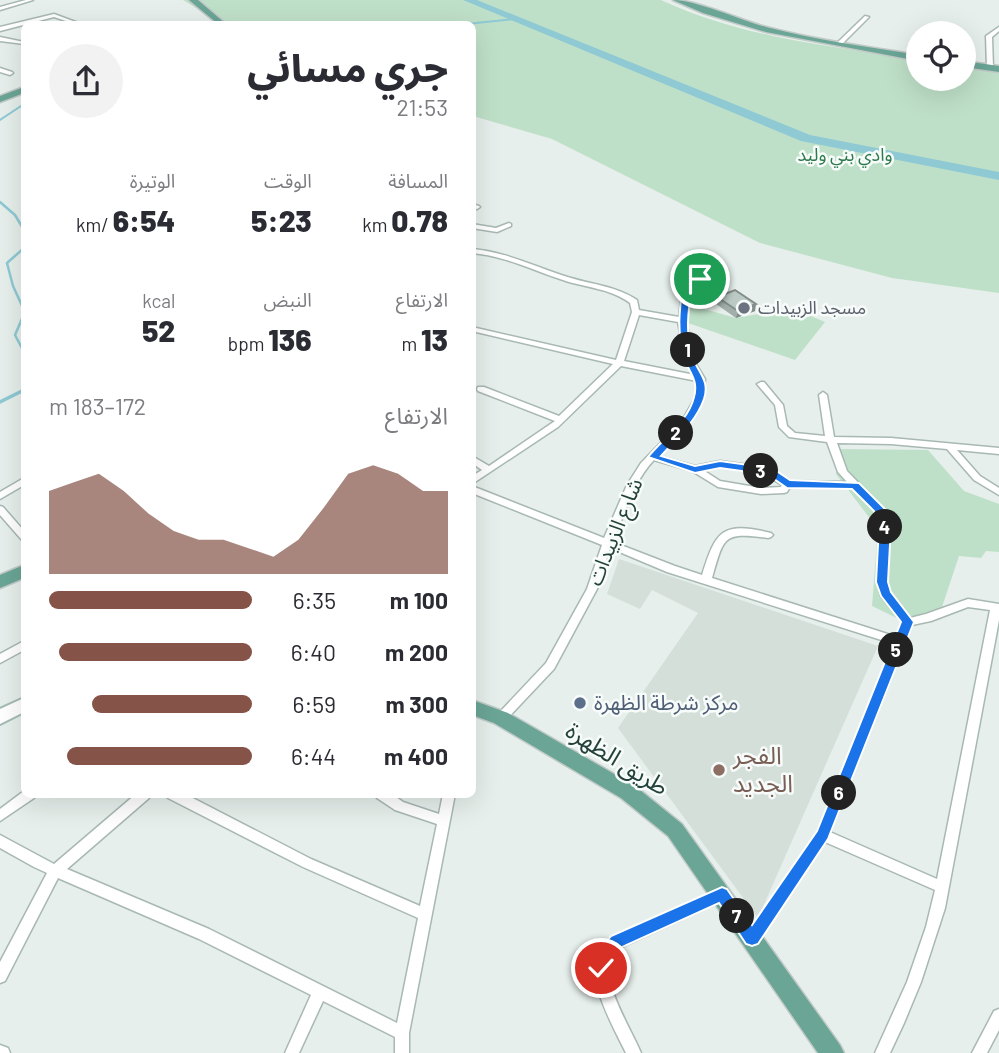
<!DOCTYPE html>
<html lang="ar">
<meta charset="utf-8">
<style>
body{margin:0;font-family:Barlow,"Noto Sans Arabic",sans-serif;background:#f2f2f3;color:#2b2b33;direction:rtl;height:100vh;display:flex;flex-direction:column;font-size:26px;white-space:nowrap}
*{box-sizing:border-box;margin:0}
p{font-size:23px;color:#7c7c81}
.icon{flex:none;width:38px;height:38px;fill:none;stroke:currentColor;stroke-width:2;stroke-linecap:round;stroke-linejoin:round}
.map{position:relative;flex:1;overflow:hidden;direction:ltr}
.panel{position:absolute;left:21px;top:21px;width:455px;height:777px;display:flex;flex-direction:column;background:#fff;border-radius:10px;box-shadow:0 7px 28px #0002;direction:rtl}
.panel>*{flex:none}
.fabs{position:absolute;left:906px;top:21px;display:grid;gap:14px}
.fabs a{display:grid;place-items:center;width:70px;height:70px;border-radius:50%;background:#fff;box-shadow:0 7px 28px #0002;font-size:35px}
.pin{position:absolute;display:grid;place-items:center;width:60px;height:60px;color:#fff;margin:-30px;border:4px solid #fff;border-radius:50%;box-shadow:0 2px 7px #0007}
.km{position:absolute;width:35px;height:35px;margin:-18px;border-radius:50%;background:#222;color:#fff;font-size:19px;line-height:35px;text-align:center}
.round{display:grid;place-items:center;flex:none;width:74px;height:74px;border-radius:37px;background:#f2f2f3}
.summary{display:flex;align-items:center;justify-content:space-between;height:119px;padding:0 28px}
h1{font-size:38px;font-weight:800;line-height:52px}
.metrics{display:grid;grid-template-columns:repeat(3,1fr);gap:10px;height:119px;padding:7px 28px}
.metrics div{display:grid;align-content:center}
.metrics b{font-size:30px;font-weight:800}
.metrics small{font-size:19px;font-weight:400}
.metrics p{font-size:19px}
.chart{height:196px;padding:14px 28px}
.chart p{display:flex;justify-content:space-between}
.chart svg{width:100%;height:126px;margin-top:7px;fill:#855347;opacity:.7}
ul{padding:0 28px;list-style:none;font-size:23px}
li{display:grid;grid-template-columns:112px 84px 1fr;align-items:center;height:52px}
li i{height:18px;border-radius:9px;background:#855347}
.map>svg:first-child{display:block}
</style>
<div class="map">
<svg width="999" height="1053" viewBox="0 0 999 1053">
<rect width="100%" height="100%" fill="#e6efeb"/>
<path fill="#d4dfda" d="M619 559 878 646 758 918 618 728 698 613 652 590 640 609 607 594Z"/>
<g fill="#bfe0c8">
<path d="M183 0H661C742 38 832 46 919 60V79H964V67L999 70V293L892 278 760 243 552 139 473 116 472 24H223Z"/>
<path d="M690 305 736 318 792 308 825 322 795 360 688 323Z"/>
<path d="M839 449 928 450 964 491 999 504V552L986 551 981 558 959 556 942 607 903 621 872 606 878 529 836 474Z"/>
</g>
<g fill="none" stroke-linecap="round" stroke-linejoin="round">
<g stroke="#8ec9d4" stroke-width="2">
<path d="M466 24 514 19"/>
<path d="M0 120 24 104"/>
</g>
<g stroke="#8ec9d4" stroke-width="2.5">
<path d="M0 202 15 215 24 230"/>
<path d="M24 248 7 263 13 286 24 310"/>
<path d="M24 314 15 335 24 352"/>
</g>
<path stroke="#8ec9d4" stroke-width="3.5" d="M0 402 24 390"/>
<path fill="#8ec9d4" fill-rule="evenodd" d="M463 0H477L810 135 999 172V180L801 141Z"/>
<defs>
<g id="minor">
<path d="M26 0H33L0 10V7Z"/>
<path d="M54 14 81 24H75L54 17 0 31V27Z"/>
<path d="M865 16 869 17 841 45H837V43Z"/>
<path d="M999 27V31L992 37 993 68 990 70 987 68 986 36Z"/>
<path d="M0 37 24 42V44L0 41Z"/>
<path d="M0 68 12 72 13 73 10 75 0 72Z"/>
<path d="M472 204 479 206 480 207 477 209 472 208Z"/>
<path d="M509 223 511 224V226L497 232 472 228V224L496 228Z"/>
<path d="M472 249C508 252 537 268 571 278 594 285 616 286 637 300L639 310 679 317C683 288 680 276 716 274V278L694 284 691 287 686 320 693 359 705 379 703 398 689 424 658 456 695 466 720 461 756 466 777 473 789 481 847 482 838 472 827 442 789 437 779 427 775 405 757 384 761 382H764L783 405 787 426 795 433 825 436 819 395 823 392 827 395 834 437 891 438 999 448V454L957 450 980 476 999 488V495L974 480 947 449 891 444 837 443 847 471 884 509 890 526 887 582 890 592 910 618 926 614 968 599 999 604V620L945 908 921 982 904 1023 890 1053H875L907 982 926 927 935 890 825 842 757 943 752 944 747 943 745 938 818 832 894 644 667 572 610 548 597 589 554 669 505 721 501 723 497 721 495 718 497 715 546 663 587 589 602 545 472 493V486L604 538 627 485 641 463 682 421 695 398 697 381 621 366 558 427 472 484V476L482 470 472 463V456L489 466 555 421 478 391 477 389 478 387H484L559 416 613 364 472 331V327L616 360 632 312 630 303C610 288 586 288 563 280 532 270 505 256 472 253ZM639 315 678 322 685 359 695 375 624 361ZM654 460 692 471 718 487 761 494 784 493 787 492 790 487 853 488 875 510 880 526 877 582 881 596 903 623 897 637 712 578C724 536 723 532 768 538L771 537 773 535 771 533C722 521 716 530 702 575L675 566 613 542C624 515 633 482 654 460ZM720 467C743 470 763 472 782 485L781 487 761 488 720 481 703 470ZM968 607 990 610 937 879 830 832 912 625 931 621Z"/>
<path d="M24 478V485L0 499V492Z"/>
<path d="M0 506 3 507 24 531V540L21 539 0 515Z"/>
<path d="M24 641V650L0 663V654Z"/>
<path d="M24 791V794H36L34 798 0 821V809Z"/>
<path d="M136 794H151L149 798 67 869 209 929 397 1023 418 918 303 867 168 798 166 794H185L311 859 420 906 437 824 395 810 377 798 375 794H392L403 802 439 814 443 794H455L409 1033V1053H395V1037L323 1001 299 1053H285L311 995 199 939 58 878 5 981 0 983V962L47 873 34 867 0 848V835L54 864Z"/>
<path d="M721 889 726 891 727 895 726 899 622 947C618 950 613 954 610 959 600 980 633 1033 641 1053H626C614 1028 583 976 600 949 603 945 608 941 612 937Z"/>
<path d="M999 1009V1030L987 1053H972L994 1011Z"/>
<path d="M0 1045 8 1048 10 1053H0Z"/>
</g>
<path id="secondary" d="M24 698V712L0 724V709Z"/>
<g id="primary">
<path d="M189 0H198L226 24H218Z"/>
<path d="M673 0C696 0 740 20 766 27 816 40 868 47 919 55V61L766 32 703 13Z"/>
<path d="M964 61 999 66V72L964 67Z"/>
<path d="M24 87V93L0 102V96Z"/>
<path d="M24 565V578L0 588V575Z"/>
<path d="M472 700 508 713 635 786 682 824 840 1045 844 1053H818L668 836 621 798 494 723 472 715Z"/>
</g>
</defs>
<use href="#minor" stroke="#a8b8b2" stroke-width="3"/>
<use href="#secondary" stroke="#a4bbb3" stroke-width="4"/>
<use href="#primary" stroke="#c2cac8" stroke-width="3"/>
<use href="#minor" fill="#fff" fill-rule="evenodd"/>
<use href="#secondary" fill="#fff" fill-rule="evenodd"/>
<use href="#primary" fill="#6aa596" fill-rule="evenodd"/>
</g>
<path fill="#a1aea9" d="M717 297 755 311 736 318 716 304Z"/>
<path fill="#838d89" d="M756 304 755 311 736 318 738 311Z"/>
<path fill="#bbcac4" stroke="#838d89" stroke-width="2" d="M735 290 756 304 738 311 717 297Z"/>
<path fill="#1a73e8" stroke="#fff" stroke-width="2" d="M697 278 704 279 692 287C688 311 685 335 693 358 699 374 710 381 704 399 696 422 676 439 661 456L695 466 720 461 756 466 778 472 790 480 859 483 885 509 891 526 888 582 891 592 914 622 828 839 758 944 752 946 746 944 719 903 622 947 611 959 607 974 601 976 595 974 593 968 599 950 611 936 722 887 727 889 752 925 817 831 901 622 881 596 876 582 879 526 874 511 852 489 787 488 771 477 756 473 720 468 695 473 648 457C663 438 688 422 694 397 699 379 688 372 684 357 677 332 679 310 683 286Z"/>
<circle fill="#6b7280" stroke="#f7fbf9" stroke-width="2.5" cx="744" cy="308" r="7"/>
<circle fill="#5c6f8a" stroke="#f7fbf9" stroke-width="2.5" cx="580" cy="703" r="7"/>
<circle fill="#8d6e63" stroke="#f7fbf9" stroke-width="2.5" cx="719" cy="770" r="7"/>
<g text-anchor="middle" stroke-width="5" stroke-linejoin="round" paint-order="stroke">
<g font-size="18" fill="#2d7a4b" stroke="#f7fbf9">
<text x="845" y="161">وادي بني وليد</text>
</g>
<g font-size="18" fill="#5b616d" stroke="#f7fbf9" text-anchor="start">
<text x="758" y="314">مسجد الزبيدات</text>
</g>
<g font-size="21" fill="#24423a" stroke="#f7fbf9">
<text transform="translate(615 532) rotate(-68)" y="7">شارع الزبيدات</text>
</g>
<g font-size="21" fill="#4e5e75" stroke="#f7fbf9" text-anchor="start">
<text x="594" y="710">مركز شرطة الظهرة</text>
</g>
<g font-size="24" fill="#785e54" stroke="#f7fbf9" text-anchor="start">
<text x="733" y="764">الفجر<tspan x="733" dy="28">الجديد</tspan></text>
</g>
<g font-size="24" fill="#24423a" stroke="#f7fbf9">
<text transform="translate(617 759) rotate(32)" y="8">طريق الظهرة</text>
</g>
</g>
</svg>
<div class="fabs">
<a><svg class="icon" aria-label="locate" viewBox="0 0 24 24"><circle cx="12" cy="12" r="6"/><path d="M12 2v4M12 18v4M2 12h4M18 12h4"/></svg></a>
</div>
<div class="pin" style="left:700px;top:279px;background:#1e9e55"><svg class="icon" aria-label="arrive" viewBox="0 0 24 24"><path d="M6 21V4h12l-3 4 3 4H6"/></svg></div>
<div class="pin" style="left:601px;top:968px;background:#d93025"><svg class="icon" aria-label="check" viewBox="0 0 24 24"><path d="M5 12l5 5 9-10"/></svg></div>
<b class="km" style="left:688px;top:350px">1</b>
<b class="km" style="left:676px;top:433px">2</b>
<b class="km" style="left:761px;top:471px">3</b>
<b class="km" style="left:885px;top:527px">4</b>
<b class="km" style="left:896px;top:650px">5</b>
<b class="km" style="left:839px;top:793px">6</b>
<b class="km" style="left:737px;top:916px">7</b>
<section class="panel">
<div class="summary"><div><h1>جري مسائي</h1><p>21:53</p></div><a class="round"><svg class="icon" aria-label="share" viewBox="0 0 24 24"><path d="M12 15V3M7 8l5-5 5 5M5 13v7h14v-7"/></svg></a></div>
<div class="metrics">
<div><p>المسافة</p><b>0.78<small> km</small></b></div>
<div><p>الوقت</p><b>5:23</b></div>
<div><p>الوتيرة</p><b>6:54<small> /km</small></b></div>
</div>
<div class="metrics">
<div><p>الارتفاع</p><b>13<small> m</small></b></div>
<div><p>النبض</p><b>136<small> bpm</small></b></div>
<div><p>kcal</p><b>52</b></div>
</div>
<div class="chart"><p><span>الارتفاع</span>172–183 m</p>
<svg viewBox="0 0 160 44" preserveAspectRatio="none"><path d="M0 44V15L10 12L20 9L30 15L40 23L50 29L60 32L70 32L80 35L90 38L100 32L110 21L120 9L130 6L140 9L150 15L160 15V44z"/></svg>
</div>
<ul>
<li><b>100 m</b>6:35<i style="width:100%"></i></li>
<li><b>200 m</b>6:40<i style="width:95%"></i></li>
<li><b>300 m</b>6:59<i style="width:79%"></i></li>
<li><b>400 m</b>6:44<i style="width:91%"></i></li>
</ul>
</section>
</div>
